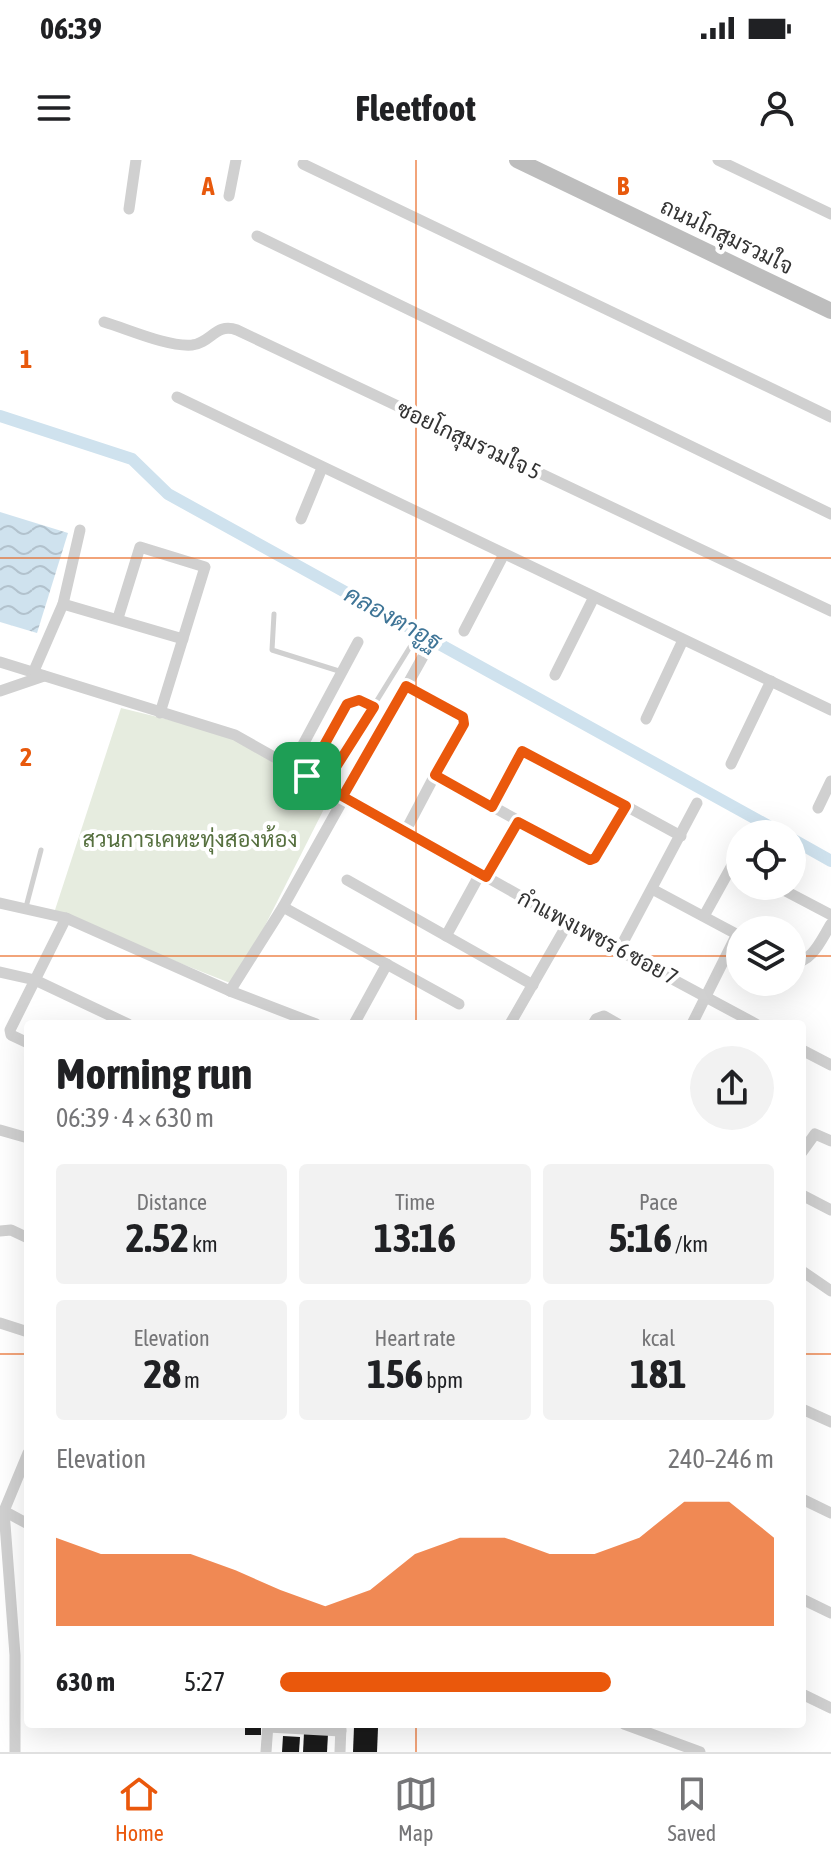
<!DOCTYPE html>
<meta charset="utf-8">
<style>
body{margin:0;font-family:"Asap Condensed",Sarabun,sans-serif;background:#f2f2f2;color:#202124;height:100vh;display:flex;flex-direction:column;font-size:30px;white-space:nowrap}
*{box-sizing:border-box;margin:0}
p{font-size:26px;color:#757577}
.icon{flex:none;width:44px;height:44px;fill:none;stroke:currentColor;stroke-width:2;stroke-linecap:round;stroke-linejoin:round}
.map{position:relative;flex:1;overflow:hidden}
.panel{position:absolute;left:24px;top:860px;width:782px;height:708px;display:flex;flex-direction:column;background:#fff;border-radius:8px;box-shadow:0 8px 32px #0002}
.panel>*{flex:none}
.tools{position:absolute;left:726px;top:660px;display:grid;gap:16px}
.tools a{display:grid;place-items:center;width:80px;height:80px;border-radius:50%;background:#fff;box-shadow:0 8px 32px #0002;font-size:40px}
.pin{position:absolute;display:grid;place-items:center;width:68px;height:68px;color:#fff;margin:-34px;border-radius:16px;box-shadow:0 4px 12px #0006}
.round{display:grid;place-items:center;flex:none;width:84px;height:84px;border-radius:42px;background:#f2f2f2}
.headline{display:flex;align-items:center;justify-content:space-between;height:136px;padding:0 32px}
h1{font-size:44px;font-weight:700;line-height:60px}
.figures{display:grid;grid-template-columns:repeat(3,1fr);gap:12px;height:136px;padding:8px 32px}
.figures div{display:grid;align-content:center;border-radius:8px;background:#f2f2f2;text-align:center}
.figures b{font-size:40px;font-weight:700}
.figures small{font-size:22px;font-weight:400}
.figures p{font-size:22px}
.chart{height:224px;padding:16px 32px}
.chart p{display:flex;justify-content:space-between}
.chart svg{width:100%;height:144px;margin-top:8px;fill:#ea580c;opacity:.7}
ul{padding:0 32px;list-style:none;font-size:26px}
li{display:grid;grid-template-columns:128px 96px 1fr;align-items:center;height:60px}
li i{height:20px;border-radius:10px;background:#ea580c}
.status{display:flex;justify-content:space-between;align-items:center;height:56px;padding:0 40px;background:#fff;direction:ltr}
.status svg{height:22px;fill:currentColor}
header{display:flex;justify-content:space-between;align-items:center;height:104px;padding:0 32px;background:#fff;font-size:36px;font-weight:700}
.tabs{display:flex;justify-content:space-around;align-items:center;height:112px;border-top:2px solid #e0e0e0;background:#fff;font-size:22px;color:#757577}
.tabs a{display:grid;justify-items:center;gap:4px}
.tabs .active{color:#ea580c}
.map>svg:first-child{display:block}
</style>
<div class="status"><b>06:39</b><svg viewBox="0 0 49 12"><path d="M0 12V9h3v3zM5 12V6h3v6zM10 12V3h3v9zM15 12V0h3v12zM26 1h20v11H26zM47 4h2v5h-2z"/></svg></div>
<header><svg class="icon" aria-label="menu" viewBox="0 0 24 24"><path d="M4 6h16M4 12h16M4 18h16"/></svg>Fleetfoot<svg class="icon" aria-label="person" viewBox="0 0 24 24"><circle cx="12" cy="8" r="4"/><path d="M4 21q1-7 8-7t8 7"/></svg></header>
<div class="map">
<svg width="831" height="1592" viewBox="0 0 831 1592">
<defs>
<pattern id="water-waves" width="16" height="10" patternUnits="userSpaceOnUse" patternTransform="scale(2)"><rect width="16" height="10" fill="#cfe2ee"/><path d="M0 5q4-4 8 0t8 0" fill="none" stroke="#b2c2cd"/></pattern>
</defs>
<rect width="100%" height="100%" fill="#fff"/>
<path fill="#e6ecdf" d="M121 548 235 576 328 641 235 825 54 753Z"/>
<path fill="url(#water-waves)" d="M0 352 68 373 37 473 0 462Z"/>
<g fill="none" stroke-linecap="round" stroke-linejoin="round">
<g stroke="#cfe2ee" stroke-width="12">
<path d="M0 256 132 299 168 334 783 674"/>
<path d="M792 679 831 701"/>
</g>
</g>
<g fill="#1a1a1a">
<rect x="245" y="1564" width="16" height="11"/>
<path d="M354 1567 378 1568 377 1592H353Z"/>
<path d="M304 1573 328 1574 327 1592H303Z"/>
<path d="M283 1576 300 1577 299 1592H282Z"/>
</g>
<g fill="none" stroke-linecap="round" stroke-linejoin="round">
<g stroke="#d0d0d0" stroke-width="5">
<path d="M274 454 272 490 342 512"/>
<path d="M308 615 347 544 359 540 374 547"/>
<path d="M324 626 410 487"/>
<path d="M26 747 41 690"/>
</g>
<g stroke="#d0d0d0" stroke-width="11">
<path d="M718 0 831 54"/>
<path d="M303 4 831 257"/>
<path d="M229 36 236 0"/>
<path d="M129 49 136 0"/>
<path d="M257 76 831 354"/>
<path d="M104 162C128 169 167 187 192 185 211 183 216 162 237 170L831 451"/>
<path d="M177 237 831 550"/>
<path d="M301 359 322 308"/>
<path d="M63 444 183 479"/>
<path d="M118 458 140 387 205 407 160 553"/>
<path d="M464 471 504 394"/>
<path d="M0 502 235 575 568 763 756 864"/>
<path d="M33 513 63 444 80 370"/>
<path d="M555 515 594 437"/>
<path d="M0 531 44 516"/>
<path d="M646 559 683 480"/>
<path d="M731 604 771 521"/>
<path d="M291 607 358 482"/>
<path d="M435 615 590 700 595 698 626 646"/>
<path d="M492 647 519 593 525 591 681 676"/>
<path d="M818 648 831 621"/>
<path d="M406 670 464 560 406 526"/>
<path d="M486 717 518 662"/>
<path d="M347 720 533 825"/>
<path d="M776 726 831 755"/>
<path d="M652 729 740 776"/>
<path d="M0 743 66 758 230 831 316 864"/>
<path d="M283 747 459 844"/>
<path d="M704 756 740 691"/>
<path d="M446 776 480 714"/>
<path d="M620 788 697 643"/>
<path d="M792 803C812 803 821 780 831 764"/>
<path d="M0 812 35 820 128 864"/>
<path d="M230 831 283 747 425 493"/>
<path d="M354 864 387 804"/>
<path d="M510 864 568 763"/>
<path d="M593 864 596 859 604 856 618 864"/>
<path d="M692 864 737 774"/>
<path d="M28 883 11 875 10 870 66 758"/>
<path d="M802 890 831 905"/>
<path d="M0 970 28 978"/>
<path d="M802 992 815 974 831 981"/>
<path d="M802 1035 831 1050"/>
<path d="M0 1071 11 1070 28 1078"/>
<path d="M802 1111 831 1131"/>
<path d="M0 1163 28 1172"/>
<path d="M802 1249 831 1262"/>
<path d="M802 1339 831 1353"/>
<path d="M4 1351 28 1364"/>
<path d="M802 1439 831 1453"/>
<path d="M802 1534 831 1548"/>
<path d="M624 1564 700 1592"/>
<path d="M268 1567 341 1571"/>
<path d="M15 1592V1495L4 1351 28 1293"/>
<path d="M266 1592 268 1564"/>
<path d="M340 1592 341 1565"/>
</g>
<path stroke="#bdbdbd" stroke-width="16" d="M517 0 831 151"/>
</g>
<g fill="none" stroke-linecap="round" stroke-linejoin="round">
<defs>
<path id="route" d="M307 616 347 544 359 540 374 547 324 626 486 717 518 662 590 700 595 698 626 646 522 591 492 647 435 615 464 564 463 557 406 526 343 636 307 616"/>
</defs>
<use href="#route" stroke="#fff" stroke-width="16"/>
<use href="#route" stroke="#ea580c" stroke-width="10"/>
</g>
<path fill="none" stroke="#e8590c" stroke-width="2" stroke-opacity="0.55" d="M416 0V864M0 398H831M0 796H740M792 796H831M0 1194H28M802 1194H831M416 1564V1592"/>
<g text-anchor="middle" stroke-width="8" stroke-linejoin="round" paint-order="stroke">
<g font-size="22" fill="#333" stroke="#fff">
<text transform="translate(727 76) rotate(26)" y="8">ถนนโกสุมรวมใจ</text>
<text transform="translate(469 280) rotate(25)" y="8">ซอยโกสุมรวมใจ 5</text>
<text transform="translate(598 777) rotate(28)" y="8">กำแพงเพชร 6 ซอย 7</text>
</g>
<g font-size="22" fill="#56703f" stroke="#fff">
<text x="190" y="687">สวนการเคหะทุ่งสองห้อง</text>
</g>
<g font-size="24" font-style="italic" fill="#3f7597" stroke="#fff">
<text transform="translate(393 458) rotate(29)" y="8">คลองตาอูฐ</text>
</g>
</g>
<g font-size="26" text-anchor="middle" font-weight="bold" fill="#e8590c" stroke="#fff" stroke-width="8" stroke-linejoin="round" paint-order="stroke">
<text x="208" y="35">A</text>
<text x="623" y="35">B</text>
<text x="26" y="208">1</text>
<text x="26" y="606">2</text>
</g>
</svg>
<div class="tools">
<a><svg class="icon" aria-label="locate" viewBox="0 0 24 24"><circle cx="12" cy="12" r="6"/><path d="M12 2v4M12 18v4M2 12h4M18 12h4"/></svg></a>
<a><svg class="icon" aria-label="layers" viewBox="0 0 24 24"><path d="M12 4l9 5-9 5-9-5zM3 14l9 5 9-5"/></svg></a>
</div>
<div class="pin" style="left:307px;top:616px;background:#1e9e55"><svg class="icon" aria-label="arrive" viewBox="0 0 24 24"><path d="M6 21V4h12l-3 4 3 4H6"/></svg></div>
<section class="panel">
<div class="headline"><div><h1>Morning run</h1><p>06:39 · 4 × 630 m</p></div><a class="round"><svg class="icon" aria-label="share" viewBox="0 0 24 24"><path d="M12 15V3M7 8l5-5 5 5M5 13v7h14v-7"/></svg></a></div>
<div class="figures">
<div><p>Distance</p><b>2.52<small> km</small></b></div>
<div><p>Time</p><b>13:16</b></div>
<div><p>Pace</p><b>5:16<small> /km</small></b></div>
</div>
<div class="figures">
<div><p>Elevation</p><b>28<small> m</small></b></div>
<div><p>Heart rate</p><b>156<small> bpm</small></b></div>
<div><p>kcal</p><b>181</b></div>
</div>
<div class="chart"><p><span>Elevation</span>240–246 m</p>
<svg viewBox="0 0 160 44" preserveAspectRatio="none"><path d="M0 44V17L10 22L20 22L30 22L40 27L50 33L60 38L70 33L80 22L90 17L100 17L110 22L120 22L130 17L140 6L150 6L160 17V44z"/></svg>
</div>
<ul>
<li><b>630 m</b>5:27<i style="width:67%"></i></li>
</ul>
</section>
</div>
<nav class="tabs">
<a class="active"><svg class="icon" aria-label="home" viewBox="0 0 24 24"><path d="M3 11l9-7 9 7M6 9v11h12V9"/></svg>Home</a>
<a><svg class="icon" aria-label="map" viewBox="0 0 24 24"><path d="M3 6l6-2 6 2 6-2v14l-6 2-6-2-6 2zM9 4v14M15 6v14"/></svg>Map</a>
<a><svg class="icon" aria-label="saved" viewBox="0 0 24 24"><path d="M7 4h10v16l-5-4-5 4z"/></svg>Saved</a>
</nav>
